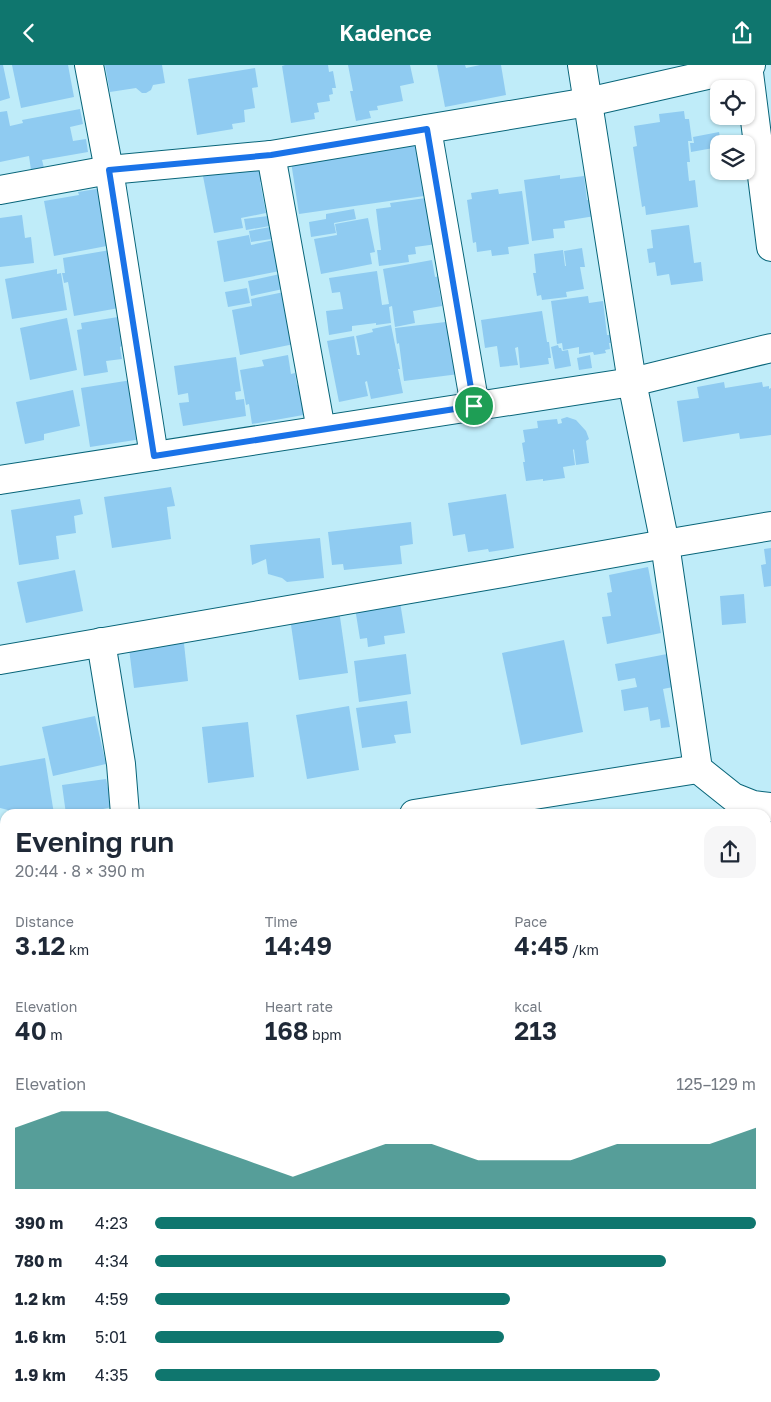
<!DOCTYPE html>
<meta charset="utf-8">
<style>
body{margin:0;font-family:"Golos Text",sans-serif;background:#f6f6f7;color:#1f2937;height:100vh;display:flex;flex-direction:column;font-size:19px;white-space:nowrap}
*{box-sizing:border-box;margin:0}
p{font-size:16px;color:#747a83}
.icon{flex:none;width:28px;height:28px;fill:none;stroke:currentColor;stroke-width:2;stroke-linecap:round;stroke-linejoin:round}
.map{position:relative;flex:1;overflow:hidden}
.side{position:absolute;left:0px;top:744px;width:771px;height:594px;display:flex;flex-direction:column;background:#fff;border-radius:15px 15px 0 0;box-shadow:0 1px 4px #0004}
.side>*{flex:none}
.buttons{position:absolute;left:710px;top:15px;display:grid;gap:10px}
.buttons a{display:grid;place-items:center;width:45px;height:45px;border-radius:10px;background:#fff;box-shadow:0 1px 4px #0004;font-size:25px}
.pin{position:absolute;display:grid;place-items:center;width:42px;height:42px;color:#fff;margin:-21px;border:2px solid #fff;border-radius:50%;box-shadow:0 1px 5px #0007}
.round{display:grid;place-items:center;flex:none;width:52px;height:52px;border-radius:15px;background:#f6f6f7}
.headline{display:flex;align-items:center;justify-content:space-between;height:85px;padding:0 15px}
h1{font-size:28px;font-weight:600;line-height:38px}
.stats{display:grid;grid-template-columns:repeat(3,1fr);gap:8px;height:85px;padding:5px 15px}
.stats div{display:grid;align-content:center}
.stats b{font-size:25px;font-weight:600}
.stats small{font-size:14px;font-weight:400}
.stats p{font-size:14px}
.chart{height:140px;padding:10px 15px}
.chart p{display:flex;justify-content:space-between}
.chart svg{width:100%;height:90px;margin-top:5px;fill:#0f766e;opacity:.7}
ul{padding:0 15px;list-style:none;font-size:16px}
li{display:grid;grid-template-columns:80px 60px 1fr;align-items:center;height:38px}
li i{height:12px;border-radius:6px;background:#0f766e}
header{display:flex;justify-content:space-between;align-items:center;height:65px;padding:0 15px;background:#0f766e;color:#fff;font-size:22px;font-weight:600}
.map>svg:first-child{display:block}
</style>
<header><svg class="icon" aria-label="back" viewBox="0 0 24 24"><path d="M15 5l-7 7 7 7"/></svg>Kadence<svg class="icon" aria-label="share" viewBox="0 0 24 24"><path d="M12 15V3M7 8l5-5 5 5M5 13v7h14v-7"/></svg></header>
<div class="map">
<svg width="771" height="1337" viewBox="0 0 771 1337">
<rect width="100%" height="100%" fill="#bfecf9"/>
<g fill="#8fcbf1">
<path d="M0 0H3L10 33 0 36Z"/>
<path d="M12 0H68L74 32 21 43Z"/>
<path d="M105 0H162L165 18 153 20 151 25 146 28H142L136 23 110 27Z"/>
<path d="M285 0H328L329 7 333 6 336 23H332L333 29 329 30 330 36 317 38 319 47 314 48 315 54 291 58 282 1Z"/>
<path d="M348 0H410L414 18 400 21 403 36 377 41 378 45 369 46 371 53 356 56 350 26H353Z"/>
<path d="M437 0H465L466 3 480 0H501L506 30 445 42Z"/>
<path d="M255 3 258 22 252 23 255 43 244 45 245 57 232 59 233 64 197 70 188 14Z"/>
<path d="M80 44 83 59 70 62 73 76 86 74 88 87 42 95 44 103 31 105 29 91 0 97V47L7 46 10 61 23 58 22 55Z"/>
<path d="M684 46 685 54H689L692 76H688L690 97H687L689 116 695 115 698 142 646 150 645 141 642 142 633 82 637 81 634 61 660 57 659 49Z"/>
<path d="M719 67 721 79H719V82L691 87 690 78H694L693 72Z"/>
<path d="M422 71 431 130 299 149 290 90Z"/>
<path d="M261 99 264 116 260 117 266 148 241 153 243 163 214 168 202 106Z"/>
<path d="M560 110V114L584 111 587 135 592 134 595 151 564 156 565 163 553 164 554 173 532 176 524 115Z"/>
<path d="M102 123 112 180 54 191 44 136 79 130 78 127Z"/>
<path d="M498 124 499 129 522 126 529 179 508 182 509 189 492 191 491 185 477 187 476 177 473 178 467 135 472 134 471 128Z"/>
<path d="M426 133 437 179 415 182 416 189 408 190 409 197 379 201 377 185H381L376 144 391 142 390 138Z"/>
<path d="M354 144 356 154 334 158 336 168 311 172 309 157 326 154V149Z"/>
<path d="M22 150 25 173 31 172 34 198 0 202V153Z"/>
<path d="M268 151 270 161 246 165 244 154Z"/>
<path d="M368 153 375 187 370 188 372 199 321 209 314 174 337 170 335 159Z"/>
<path d="M689 160 694 198 701 197 703 216 671 220 669 209 657 211 655 197 649 198 647 184 653 183 651 165Z"/>
<path d="M270 162 272 174 251 177 249 166Z"/>
<path d="M249 170 251 180 274 175 280 206 224 217 217 176Z"/>
<path d="M582 183 585 202H580L584 224 566 227 567 232 542 235 541 230 537 231 533 208H536L534 189 563 185 565 201H566L564 186Z"/>
<path d="M116 184 119 243 74 251 68 217 64 218 62 208H65L63 193Z"/>
<path d="M432 195 435 212 440 211 442 222 439 223 442 241 413 246 415 258 395 262 392 241 389 242 391 258 376 260V258L352 261V266L329 270 326 246 343 244 340 227 332 228 329 213 377 206 382 240 389 239 383 204Z"/>
<path d="M57 204V209L61 208 67 245 12 254 5 214Z"/>
<path d="M280 209 283 224 251 231 248 216Z"/>
<path d="M247 223 250 238 228 242 225 227Z"/>
<path d="M284 227 294 279 240 290 232 245 252 241 251 234Z"/>
<path d="M588 231 589 238 603 236 607 270H611L612 278H609L610 284 605 285 606 288 594 290 593 287 579 289V282L563 285 562 278 557 279 551 236Z"/>
<path d="M542 246 547 277H549L551 293H548L549 299 520 303 518 282 515 283 518 300 500 302 497 281 485 283 481 255Z"/>
<path d="M124 251 130 290 123 291 122 281 120 282 122 294 106 296 108 307 84 311 77 265 82 264 81 258Z"/>
<path d="M67 253 77 305 30 315 20 263Z"/>
<path d="M454 256 459 309 404 316 399 278 397 279 395 263Z"/>
<path d="M391 260 400 304H398L403 328 371 334 367 316 365 317 368 331 339 337 327 276 354 271 357 290H360L356 271 373 267 372 264Z"/>
<path d="M558 280 559 283H561L562 286 568 285 571 301 555 304 551 282Z"/>
<path d="M288 290 291 309 295 308 297 320 303 319 309 349 252 359 249 339 246 340 240 305 264 301 262 295Z"/>
<path d="M590 290 592 303 579 305 577 293Z"/>
<path d="M236 292 241 326 235 327 236 335 244 334 246 351 183 361 179 338 189 337 188 328 178 330 174 301Z"/>
<path d="M138 314 148 373 90 382 81 323Z"/>
<path d="M724 317 725 323 762 317 763 322 769 321V324L771 323V370L740 374 739 368 683 377 677 336 699 333 697 322Z"/>
<path d="M73 325 80 361 44 369V375L25 379 16 337Z"/>
<path d="M567 352 576 355 586 366 589 374 586 376 589 398 576 400 574 384 573 385 575 400 563 402 565 413 543 416V414L526 416 523 397H525L522 378 525 377 523 365 538 363 537 356 557 354 558 359 562 358 561 354Z"/>
<path d="M171 422 175 441 167 442 171 474 112 483 104 432Z"/>
<path d="M506 429 514 483 489 487 488 484 468 487 465 469 453 471 448 438Z"/>
<path d="M80 434 83 449 74 451 76 468 56 471 59 494 19 500 11 445Z"/>
<path d="M411 457 413 479 400 481 402 499 344 505 343 499 332 500 328 467Z"/>
<path d="M320 473 324 513 287 517 282 513 268 509 266 494 252 500 250 480Z"/>
<path d="M771 483V521L764 522 761 500 766 499 764 484Z"/>
<path d="M648 502 661 568 607 579 602 552 611 551 607 528 612 527 609 510Z"/>
<path d="M75 505 83 546 26 558 17 517Z"/>
<path d="M744 529 746 558 722 560 720 531Z"/>
<path d="M400 537 405 568 384 571 385 579 368 582 367 573 360 574 355 543Z"/>
<path d="M339 545 348 608 299 615 290 553Z"/>
<path d="M183 569 188 616 134 623 128 576Z"/>
<path d="M564 575 583 667 521 680 502 588Z"/>
<path d="M406 589 411 629 359 637 354 596Z"/>
<path d="M667 589 673 622 663 624 670 662 661 663 660 654 650 656 648 642 624 646 621 625 637 622 635 613 618 616 615 599Z"/>
<path d="M407 636 411 668 394 670 396 678 362 683 356 643Z"/>
<path d="M349 641 359 705 307 714 296 650Z"/>
<path d="M95 651 106 699 53 711 42 662Z"/>
<path d="M248 657 254 712 208 718 202 662Z"/>
<path d="M45 693 54 749H9L8 745 0 743V701Z"/>
<path d="M106 714 112 742 103 744 101 749H66L62 720Z"/>
<path d="M771 1232V1284L766 1285V1233Z"/>
<path d="M766 1297H771V1337H738V1332H766Z"/>
<rect x="405" y="1332" width="48" height="5"/>
<path d="M465 1332H498V1337H466Z"/>
<path d="M502 1332H543V1337H503Z"/>
<rect x="553" y="1332" width="39" height="5"/>
<rect x="702" y="1332" width="33" height="5"/>
</g>
<g fill="none" stroke-linecap="round" stroke-linejoin="round">
<defs>
<g id="minor">
<path d="M89 0 109 105 154 391"/>
<path d="M582 0 632 317 665 479 698 704 733 732 753 740 771 742"/>
<path d="M748 0 771 182"/>
<path d="M427 64 475 341"/>
<path d="M271 90 321 365"/>
<path d="M0 125 109 105 271 90 588 37 751 0"/>
<path d="M0 415 632 317 771 283"/>
<path d="M101 577 121 699 125 749"/>
<path d="M0 595 497 509 665 479 771 461"/>
<path d="M414 749 698 704"/>
<path d="M0 822 5 821"/>
<path d="M0 890H5"/>
<path d="M766 1155 771 1182"/>
<path d="M766 1208 771 1207"/>
<path d="M288 1332 289 1337"/>
</g>
</defs>
<use href="#minor" stroke="#086579" stroke-width="30"/>
<use href="#minor" stroke="#fff" stroke-width="28"/>
</g>
<g fill="none" stroke-linecap="round" stroke-linejoin="round">
<defs>
<path id="route" d="M427 64 474 341 154 391 109 105 271 90Z"/>
</defs>
<use href="#route" stroke="#fff" stroke-width="10"/>
<use href="#route" stroke="#1a73e8" stroke-width="6"/>
</g>
</svg>
<div class="buttons">
<a><svg class="icon" aria-label="locate" viewBox="0 0 24 24"><circle cx="12" cy="12" r="6"/><path d="M12 2v4M12 18v4M2 12h4M18 12h4"/></svg></a>
<a><svg class="icon" aria-label="layers" viewBox="0 0 24 24"><path d="M12 4l9 5-9 5-9-5zM3 14l9 5 9-5"/></svg></a>
</div>
<div class="pin" style="left:474px;top:341px;background:#1e9e55"><svg class="icon" aria-label="arrive" viewBox="0 0 24 24"><path d="M6 21V4h12l-3 4 3 4H6"/></svg></div>
<section class="side">
<div class="headline"><div><h1>Evening run</h1><p>20:44 · 8 × 390 m</p></div><a class="round"><svg class="icon" aria-label="share" viewBox="0 0 24 24"><path d="M12 15V3M7 8l5-5 5 5M5 13v7h14v-7"/></svg></a></div>
<div class="stats">
<div><p>Distance</p><b>3.12<small> km</small></b></div>
<div><p>Time</p><b>14:49</b></div>
<div><p>Pace</p><b>4:45<small> /km</small></b></div>
</div>
<div class="stats">
<div><p>Elevation</p><b>40<small> m</small></b></div>
<div><p>Heart rate</p><b>168<small> bpm</small></b></div>
<div><p>kcal</p><b>213</b></div>
</div>
<div class="chart"><p><span>Elevation</span>125–129 m</p>
<svg viewBox="0 0 160 44" preserveAspectRatio="none"><path d="M0 44V14L10 6L20 6L30 14L40 22L50 30L60 38L70 30L80 22L90 22L100 30L110 30L120 30L130 22L140 22L150 22L160 14V44z"/></svg>
</div>
<ul>
<li><b>390 m</b>4:23<i style="width:100%"></i></li>
<li><b>780 m</b>4:34<i style="width:85%"></i></li>
<li><b>1.2 km</b>4:59<i style="width:59%"></i></li>
<li><b>1.6 km</b>5:01<i style="width:58%"></i></li>
<li><b>1.9 km</b>4:35<i style="width:84%"></i></li>
</ul>
</section>
</div>
